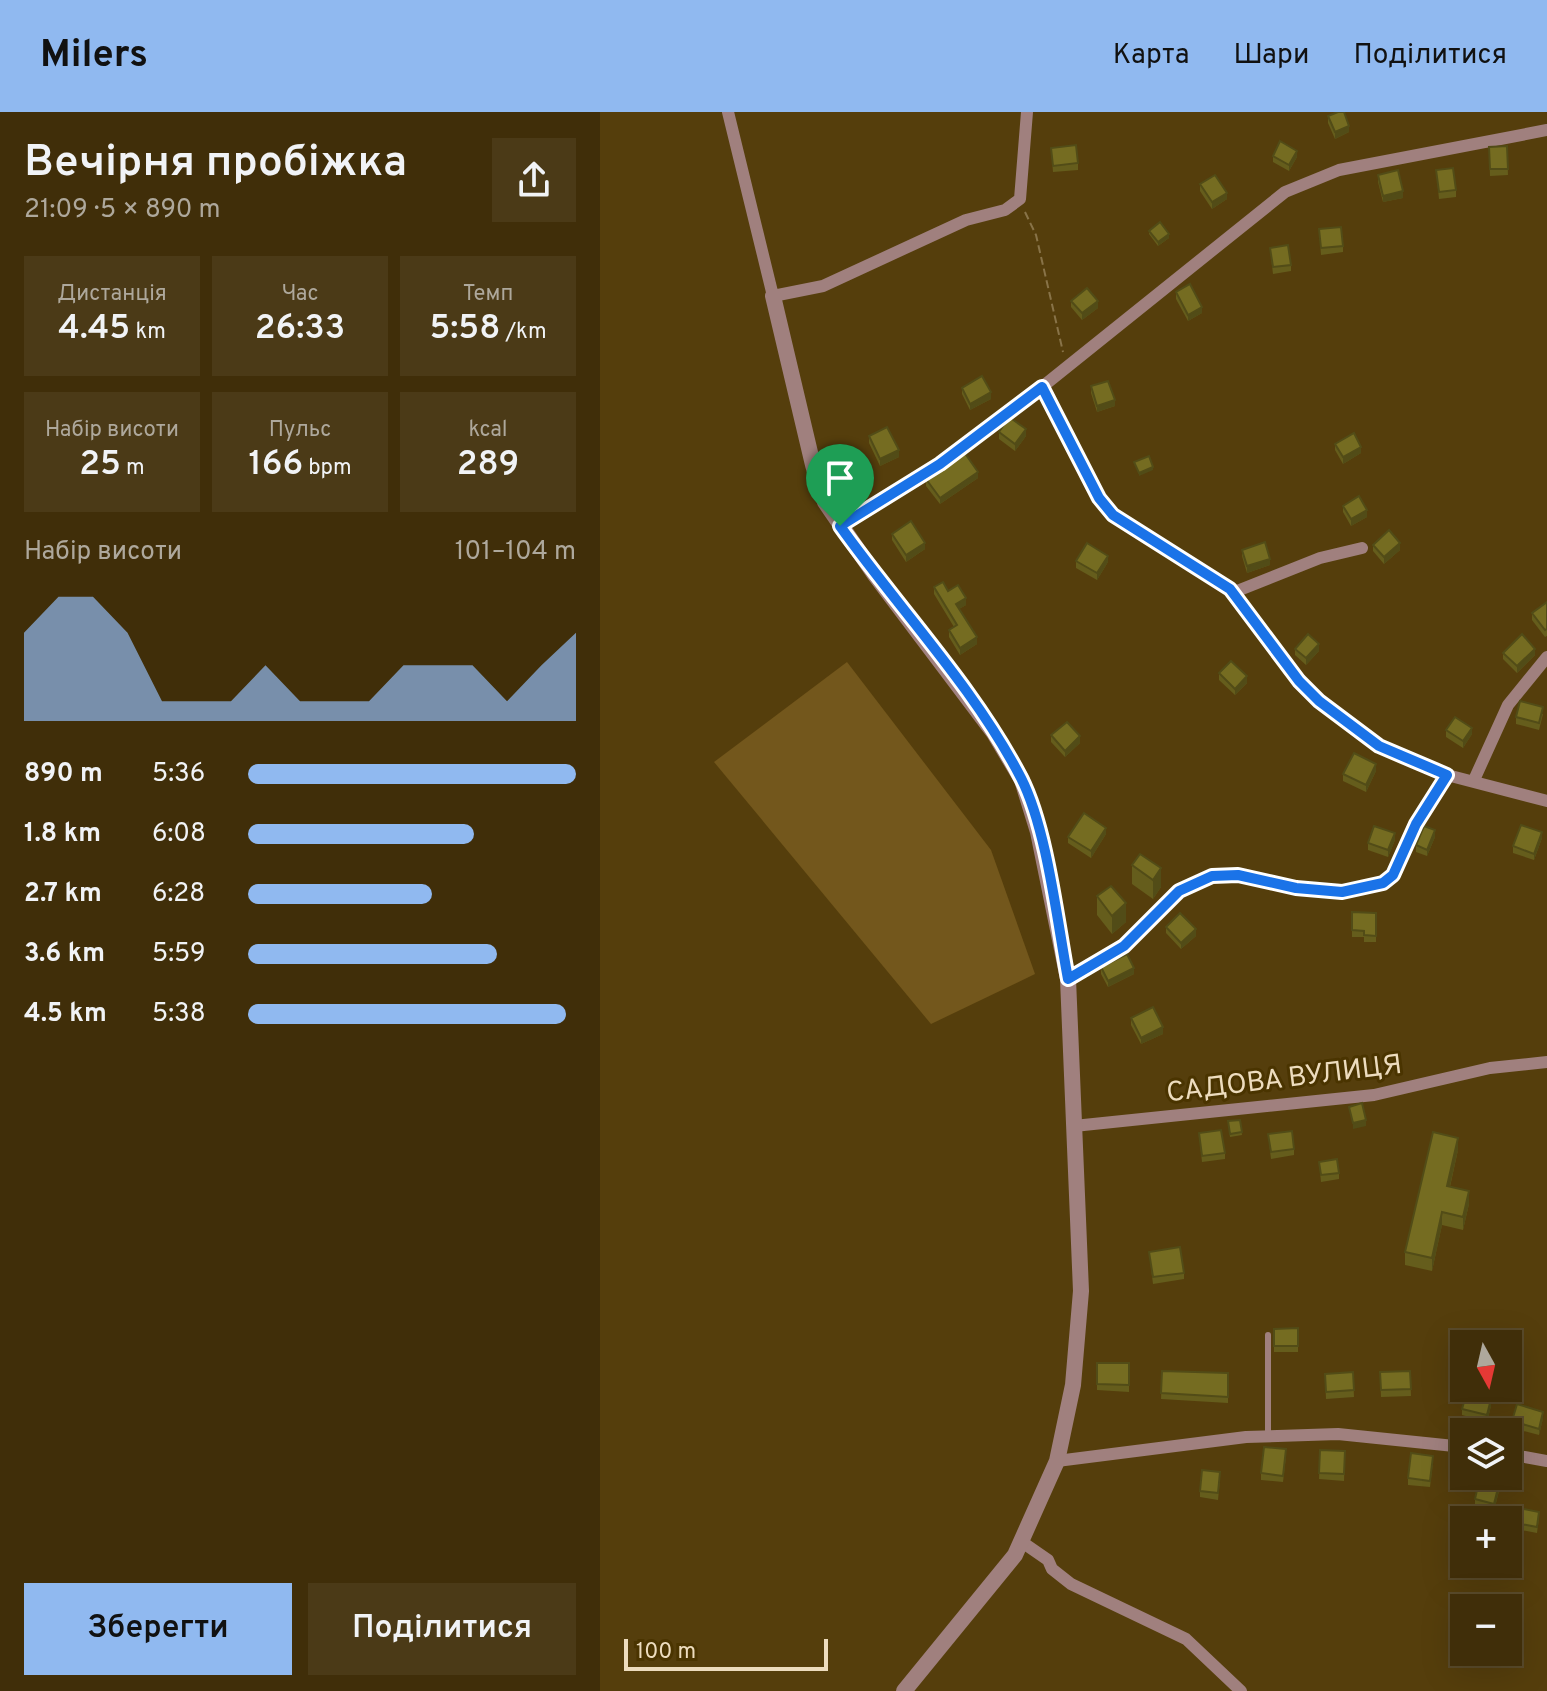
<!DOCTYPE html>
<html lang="uk">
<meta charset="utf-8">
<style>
body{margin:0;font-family:Overpass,sans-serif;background:#4b3a17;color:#f1f3f6;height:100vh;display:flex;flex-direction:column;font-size:30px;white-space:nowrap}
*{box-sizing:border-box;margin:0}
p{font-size:26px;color:#aea89c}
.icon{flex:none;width:44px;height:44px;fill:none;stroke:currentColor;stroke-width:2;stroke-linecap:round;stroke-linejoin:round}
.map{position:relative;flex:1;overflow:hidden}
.details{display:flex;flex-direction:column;background:#402e09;width:600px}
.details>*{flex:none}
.needle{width:52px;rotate:172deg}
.fabs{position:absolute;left:850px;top:1218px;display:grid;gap:16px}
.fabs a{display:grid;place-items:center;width:72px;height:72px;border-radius:0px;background:#402e09;box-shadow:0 8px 32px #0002,0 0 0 2px #594a2a;font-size:40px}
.scale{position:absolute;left:24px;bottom:20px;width:204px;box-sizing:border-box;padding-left:8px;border:4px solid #eddcbe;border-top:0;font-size:22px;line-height:28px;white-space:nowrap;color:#eddcbe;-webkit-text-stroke:6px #4a3400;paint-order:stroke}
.pin{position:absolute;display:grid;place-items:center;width:68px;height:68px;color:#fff;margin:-82px -34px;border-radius:50% 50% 50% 0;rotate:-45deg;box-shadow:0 0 8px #0007}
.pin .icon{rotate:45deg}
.round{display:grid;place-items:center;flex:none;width:84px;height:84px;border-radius:0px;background:#4b3a17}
.summary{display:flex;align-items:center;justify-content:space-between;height:136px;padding:0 24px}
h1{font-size:44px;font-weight:600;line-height:60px}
.metrics{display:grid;grid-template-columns:repeat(3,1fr);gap:12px;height:136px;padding:8px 24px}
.metrics div{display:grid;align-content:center;border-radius:0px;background:#4b3a17;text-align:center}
.metrics b{font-size:34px;font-weight:600}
.metrics small{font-size:22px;font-weight:400}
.metrics p{font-size:22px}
.chart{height:224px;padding:16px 24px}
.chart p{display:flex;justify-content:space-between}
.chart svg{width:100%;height:144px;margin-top:8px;fill:#90b9f0;opacity:.7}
.action{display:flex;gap:16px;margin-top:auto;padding:16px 24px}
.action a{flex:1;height:92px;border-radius:0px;background:#90b9f0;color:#111;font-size:32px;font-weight:600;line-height:92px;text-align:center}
.action a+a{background:#4b3a17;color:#f1f3f6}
ul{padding:0 24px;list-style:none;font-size:26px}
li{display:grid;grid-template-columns:128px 96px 1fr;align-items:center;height:60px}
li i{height:20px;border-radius:10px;background:#90b9f0}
header{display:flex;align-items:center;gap:48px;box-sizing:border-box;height:112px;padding:0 40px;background:#90b9f0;color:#111}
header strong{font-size:38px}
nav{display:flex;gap:44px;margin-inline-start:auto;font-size:28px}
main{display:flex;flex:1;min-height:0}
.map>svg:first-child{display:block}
</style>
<header>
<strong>Milers</strong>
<nav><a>Карта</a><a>Шари</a><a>Поділитися</a></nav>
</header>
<main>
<section class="details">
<div class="summary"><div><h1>Вечірня пробіжка</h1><p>21:09 · 5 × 890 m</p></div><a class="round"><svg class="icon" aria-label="share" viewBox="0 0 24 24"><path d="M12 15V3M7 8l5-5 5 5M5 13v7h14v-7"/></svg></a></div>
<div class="metrics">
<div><p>Дистанція</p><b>4.45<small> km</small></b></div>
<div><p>Час</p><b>26:33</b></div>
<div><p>Темп</p><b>5:58<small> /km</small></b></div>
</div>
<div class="metrics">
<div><p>Набір висоти</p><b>25<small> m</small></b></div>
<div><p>Пульс</p><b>166<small> bpm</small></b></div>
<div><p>kcal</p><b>289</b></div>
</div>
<div class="chart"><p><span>Набір висоти</span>101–104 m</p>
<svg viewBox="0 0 160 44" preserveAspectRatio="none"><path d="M0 44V17L10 6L20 6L30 17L40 38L50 38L60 38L70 27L80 38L90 38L100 38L110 27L120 27L130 27L140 38L150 27L160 17V44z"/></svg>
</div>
<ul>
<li><b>890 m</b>5:36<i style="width:100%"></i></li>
<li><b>1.8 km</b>6:08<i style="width:69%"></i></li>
<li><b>2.7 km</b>6:28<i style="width:56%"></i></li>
<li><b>3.6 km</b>5:59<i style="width:76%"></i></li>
<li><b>4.5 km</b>5:38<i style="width:97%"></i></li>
</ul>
<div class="action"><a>Зберегти</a><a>Поділитися</a></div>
</section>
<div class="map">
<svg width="947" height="1579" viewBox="0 0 947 1579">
<rect width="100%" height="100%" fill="#553e0c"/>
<path fill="#73571c" d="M247 550 391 738 435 862 331 912 114 650Z"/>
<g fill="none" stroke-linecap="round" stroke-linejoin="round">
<path stroke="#887348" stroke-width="2" stroke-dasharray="8 4" stroke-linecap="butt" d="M425 100 436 123 463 240"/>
<path stroke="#a0807e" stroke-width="6" d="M668 1324V1223"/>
<g stroke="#a0807e" stroke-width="12">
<path d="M128 0 173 184 223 174 366 108 405 98 420 87 427 0"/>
<path d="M442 275 499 386 513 403 630 477 699 569 719 589 779 634 847 663 947 689"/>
<path d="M240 414 340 352 442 275 685 80 739 58 947 18"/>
<path d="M632 481 720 446 762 436"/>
<path d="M874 668 908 593 947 545"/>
<path d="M468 867 524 834 579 779 612 764 638 763 696 776 742 780 783 771 793 763 816 712 847 663"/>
<path d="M474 1014 774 983 890 956 947 950"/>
<path d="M908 1342 947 1349"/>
<path d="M457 1349 646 1325 738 1322 864 1335"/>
<path d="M422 1430 448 1448 452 1457 471 1472 586 1527 641 1579"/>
</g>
<path stroke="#a0807e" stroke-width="16" d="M173 184 213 353 225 390 275 463 394 621 422 668 438 720 468 867 481 1179 473 1273 457 1349 415 1443 304 1579"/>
</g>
<g fill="#655d1c">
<path d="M728 4 749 20 735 27 728 11Z"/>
<path d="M907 34 908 63 890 64 889 35Z"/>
<path d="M451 36 478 51V58L453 60Z"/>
<path d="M673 44 697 45 689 59 673 50Z"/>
<path d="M836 58 856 78V85L839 87Z"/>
<path d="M778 63 803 86 783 90 778 70Z"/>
<path d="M600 72 627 87 612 97 600 79Z"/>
<path d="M719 117 743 134V140L721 143Z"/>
<path d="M549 119 569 126 558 134 549 122Z"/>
<path d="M670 136 691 153V159L673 162Z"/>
<path d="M576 180 602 201 588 209 576 187Z"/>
<path d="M471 189 498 196 482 208 471 195Z"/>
<path d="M491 274 515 294 497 300 491 281Z"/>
<path d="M362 276 391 287 370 298 362 282Z"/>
<path d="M399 320 426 324 415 339 399 327Z"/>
<path d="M269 324 299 345 280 354 269 331Z"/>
<path d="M735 332 761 341 743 352 735 338Z"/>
<path d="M378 366 340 392 326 374V367Z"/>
<path d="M743 394 767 405 751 414 743 400Z"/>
<path d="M292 422 325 437 306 450 292 428Z"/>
<path d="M773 433 800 438 784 452 773 439Z"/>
<path d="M642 438 670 453 647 461 642 444Z"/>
<path d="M476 449 508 450 497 468 476 456Z"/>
<path d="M334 475 348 479 366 493 359 497 377 532 360 543 349 525V518L354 515 334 482Z"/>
<path d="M947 490V524L945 525 932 508V501Z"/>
<path d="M695 537 719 539 706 553 695 543Z"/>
<path d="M903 541 935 543 917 561 903 547Z"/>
<path d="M619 561 647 571 635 583 619 568Z"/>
<path d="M943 602 939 618 916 612V605Z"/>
<path d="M846 618 872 622 863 636 846 625Z"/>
<path d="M451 623 480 631 465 645 451 630Z"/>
<path d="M776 659 766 680 743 669V662Z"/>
<path d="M506 722 491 746 468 731V725Z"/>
<path d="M835 725 827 744 816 740V733Z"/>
<path d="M942 726 934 748 913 741V734Z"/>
<path d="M795 728 788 745 768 738V731Z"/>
<path d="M532 753 561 756V775L553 787 532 772Z"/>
<path d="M497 784 526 810 512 822 497 803Z"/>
<path d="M752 800 776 801V830H764V825H752Z"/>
<path d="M566 815 596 824 581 837 566 821Z"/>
<path d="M501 855 534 862 508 875 501 862Z"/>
<path d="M531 906 563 922 541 932 531 913Z"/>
<path d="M640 1008 642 1023 630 1025 628 1009Z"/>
<path d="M599 1021 625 1041V1047L602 1050Z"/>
<path d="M668 1022 694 1037V1043L671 1047Z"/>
<path d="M858 1038 850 1075 869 1092 863 1118 842 1113 832 1159 805 1153V1140Z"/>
<path d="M719 1050 739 1061V1067L721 1070Z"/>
<path d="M549 1140 584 1161V1167L553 1172Z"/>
<path d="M698 1216V1240H674V1217Z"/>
<path d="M497 1251H529V1280L497 1278Z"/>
<path d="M562 1259 628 1261V1291L561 1287Z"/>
<path d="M810 1259 811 1284 781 1285 780 1260Z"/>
<path d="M753 1260 754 1285 726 1287 725 1262Z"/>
<path d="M891 1294 887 1310 862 1303V1297Z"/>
<path d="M943 1306 939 1323 912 1316V1309Z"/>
<path d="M720 1338 745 1339 744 1369 719 1367Z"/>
<path d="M686 1344 683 1370 661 1368V1361Z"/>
<path d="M833 1350 830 1375 808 1373V1366Z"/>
<path d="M620 1367 618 1388 600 1385V1379Z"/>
<path d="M900 1375 894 1399 875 1394V1387Z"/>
<path d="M939 1406 937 1421 916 1417V1411Z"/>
</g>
<g fill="#524c17">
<path d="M749 14V20L735 27V20Z"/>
<path d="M697 39V45L689 59V53Z"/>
<path d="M803 79V86L783 90V84Z"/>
<path d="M627 81V87L612 97V90Z"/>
<path d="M569 122V126L558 134V130Z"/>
<path d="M498 189V196L482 208V201Z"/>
<path d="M602 195V201L588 209V203Z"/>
<path d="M391 280V287L370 298V292Z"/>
<path d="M515 288V294L497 300V294Z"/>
<path d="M426 317V324L415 339V332Z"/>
<path d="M761 335V341L743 352V345Z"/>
<path d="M299 338V345L280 354V347Z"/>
<path d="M553 355V358L539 364V361Z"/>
<path d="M378 360V366L340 392V386Z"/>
<path d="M767 398V405L751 414V407Z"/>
<path d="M325 431V437L306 450V443Z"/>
<path d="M800 431V438L784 452V445Z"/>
<path d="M508 444V450L497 468V461Z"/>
<path d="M670 447V453L647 461V454Z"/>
<path d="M366 486V493L356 499V492Z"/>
<path d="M377 525V532L360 543V536Z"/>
<path d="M719 532V539L706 553V546Z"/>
<path d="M935 537V543L917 561V554Z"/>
<path d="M647 564V571L635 583V577Z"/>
<path d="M872 616V622L863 636V629Z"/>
<path d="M480 624V631L465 645V639Z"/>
<path d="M776 652V659L766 680V673Z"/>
<path d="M506 716V722L491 746V739Z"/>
<path d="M835 718V725L827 744V738Z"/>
<path d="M942 720V726L934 748V742Z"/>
<path d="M795 721V728L788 745V738Z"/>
<path d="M561 756V775L553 787V768Z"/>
<path d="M526 791V810L512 822V804Z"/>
<path d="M596 817V824L581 837V831Z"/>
<path d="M534 856V862L508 875V869Z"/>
<path d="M563 915V922L541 932V926Z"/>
<path d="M766 1008V1014L753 1017V1011Z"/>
<path d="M858 1026V1038L847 1087V1074Z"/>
<path d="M869 1079V1092L863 1118V1105Z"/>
<path d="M842 1100V1113L832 1159V1146Z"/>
<path d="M891 1287V1294L887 1310V1303Z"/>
<path d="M943 1300V1306L939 1323V1317Z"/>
<path d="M900 1368V1375L894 1399V1392Z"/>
</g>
<g fill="#756c21" stroke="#524c17" stroke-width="2">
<path d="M738 0H744L749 14 735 20 728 4Z"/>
<path d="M680 29 697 39 689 53 673 44Z"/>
<path d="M476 33 478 51 453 54 451 36Z"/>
<path d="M907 34 908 57H890L889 35Z"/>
<path d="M853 56 856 78 839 80 836 58Z"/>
<path d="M798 58 803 79 783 84 778 63Z"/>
<path d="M615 63 627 81 612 90 600 72Z"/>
<path d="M560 110 569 122 558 130 549 119Z"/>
<path d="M741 115 743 134 721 136 719 117Z"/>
<path d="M688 133 691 153 673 155 670 136Z"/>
<path d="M590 172 602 195 588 203 576 180Z"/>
<path d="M487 176 498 189 482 201 471 189Z"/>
<path d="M382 264 391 280 370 292 362 276Z"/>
<path d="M508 269 515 288 497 294 491 274Z"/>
<path d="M409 305 426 317 415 332 399 320Z"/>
<path d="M287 315 299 338 280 347 269 324Z"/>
<path d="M754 321 761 335 743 345 735 332Z"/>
<path d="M364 340 378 360 340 386 326 367Z"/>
<path d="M549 344 553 355 539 361 534 350Z"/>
<path d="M759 384 767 398 751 407 743 394Z"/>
<path d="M311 409 325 431 306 443 292 422Z"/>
<path d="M789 418 800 431 784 445 773 433Z"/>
<path d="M665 430 670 447 647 454 642 438Z"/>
<path d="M487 431 508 444 497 461 476 449Z"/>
<path d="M343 470 348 479 358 473 366 486 356 492 377 525 360 536 349 518 357 513 334 475Z"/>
<path d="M947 490V517L945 518 932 501Z"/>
<path d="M708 522 719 532 706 546 695 537Z"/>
<path d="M922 522 935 537 917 554 903 541Z"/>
<path d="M631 549 647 564 635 577 619 561Z"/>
<path d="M920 589 943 595 939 611 916 605Z"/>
<path d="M855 605 872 616 863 629 846 618Z"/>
<path d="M467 610 480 624 465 639 451 623Z"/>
<path d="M754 641 776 652 766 673 743 662Z"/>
<path d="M484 701 506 716 491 739 468 725Z"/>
<path d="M921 713 942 720 934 742 913 734Z"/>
<path d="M774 714 795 721 788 738 768 731Z"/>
<path d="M824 714 835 718 827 738 816 733Z"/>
<path d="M540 742 561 756 553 768 532 753Z"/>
<path d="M511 774 526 791 512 804 497 784Z"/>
<path d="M752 800 776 801V824L764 823V819L752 818Z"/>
<path d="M580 801 596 817 581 831 566 815Z"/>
<path d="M527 842 534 856 508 869 501 855Z"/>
<path d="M553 895 563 915 541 926 531 906Z"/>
<path d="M762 991 766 1008 753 1011 749 995Z"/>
<path d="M640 1008 642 1020 630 1022 628 1009Z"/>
<path d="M621 1018 625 1041 602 1044 599 1021Z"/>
<path d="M692 1019 694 1037 671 1040 668 1022Z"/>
<path d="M833 1020 858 1026 847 1074 869 1079 863 1105 842 1100 832 1146 805 1140Z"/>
<path d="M737 1047 739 1061 721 1063 719 1050Z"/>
<path d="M580 1135 584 1161 553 1165 549 1140Z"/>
<path d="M698 1216V1234H674V1217Z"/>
<path d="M497 1251H529V1273L497 1272Z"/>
<path d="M562 1259 628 1261V1285L561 1281Z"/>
<path d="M810 1259 811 1277 781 1278 780 1260Z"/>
<path d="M753 1260 754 1278 726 1280 725 1262Z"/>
<path d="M867 1280 891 1287 887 1303 862 1297Z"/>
<path d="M917 1292 943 1300 939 1317 912 1309Z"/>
<path d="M664 1335 686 1337 683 1364 661 1361Z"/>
<path d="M720 1338 745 1339 744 1362 719 1361Z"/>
<path d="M811 1341 833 1344 830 1369 808 1366Z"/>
<path d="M602 1358 620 1360 618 1381 600 1379Z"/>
<path d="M880 1364 900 1368 894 1392 875 1387Z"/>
<path d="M919 1396 939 1400 937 1415 916 1411Z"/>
</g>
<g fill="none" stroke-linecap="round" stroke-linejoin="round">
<defs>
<path id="route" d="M442 275 499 386 513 403 630 477 699 569 719 589 779 634 847 663 816 712 793 763 783 771 742 780 696 776 638 763 612 764 579 779 524 834 468 867C457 809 447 717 421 666 374 575 299 497 240 414L340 352Z"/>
</defs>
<use href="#route" stroke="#fff" stroke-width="16"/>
<use href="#route" stroke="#1a73e8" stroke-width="10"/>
</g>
<g text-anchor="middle" stroke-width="6" stroke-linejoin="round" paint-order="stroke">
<g font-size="28" fill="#eddcbe" stroke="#4a3400">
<text transform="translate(684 965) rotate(-7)" y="10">САДОВА ВУЛИЦЯ</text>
</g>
</g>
</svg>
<div class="fabs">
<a><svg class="needle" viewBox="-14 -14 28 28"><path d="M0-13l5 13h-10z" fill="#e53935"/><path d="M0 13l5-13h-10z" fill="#aea89c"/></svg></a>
<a><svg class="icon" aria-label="layers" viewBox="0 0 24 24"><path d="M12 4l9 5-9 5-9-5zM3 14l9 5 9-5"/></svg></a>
<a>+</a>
<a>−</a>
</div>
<div class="scale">100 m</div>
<div class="pin" style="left:240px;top:414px;background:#1e9e55"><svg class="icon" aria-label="arrive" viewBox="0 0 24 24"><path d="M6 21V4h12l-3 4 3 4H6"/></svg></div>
</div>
</main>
